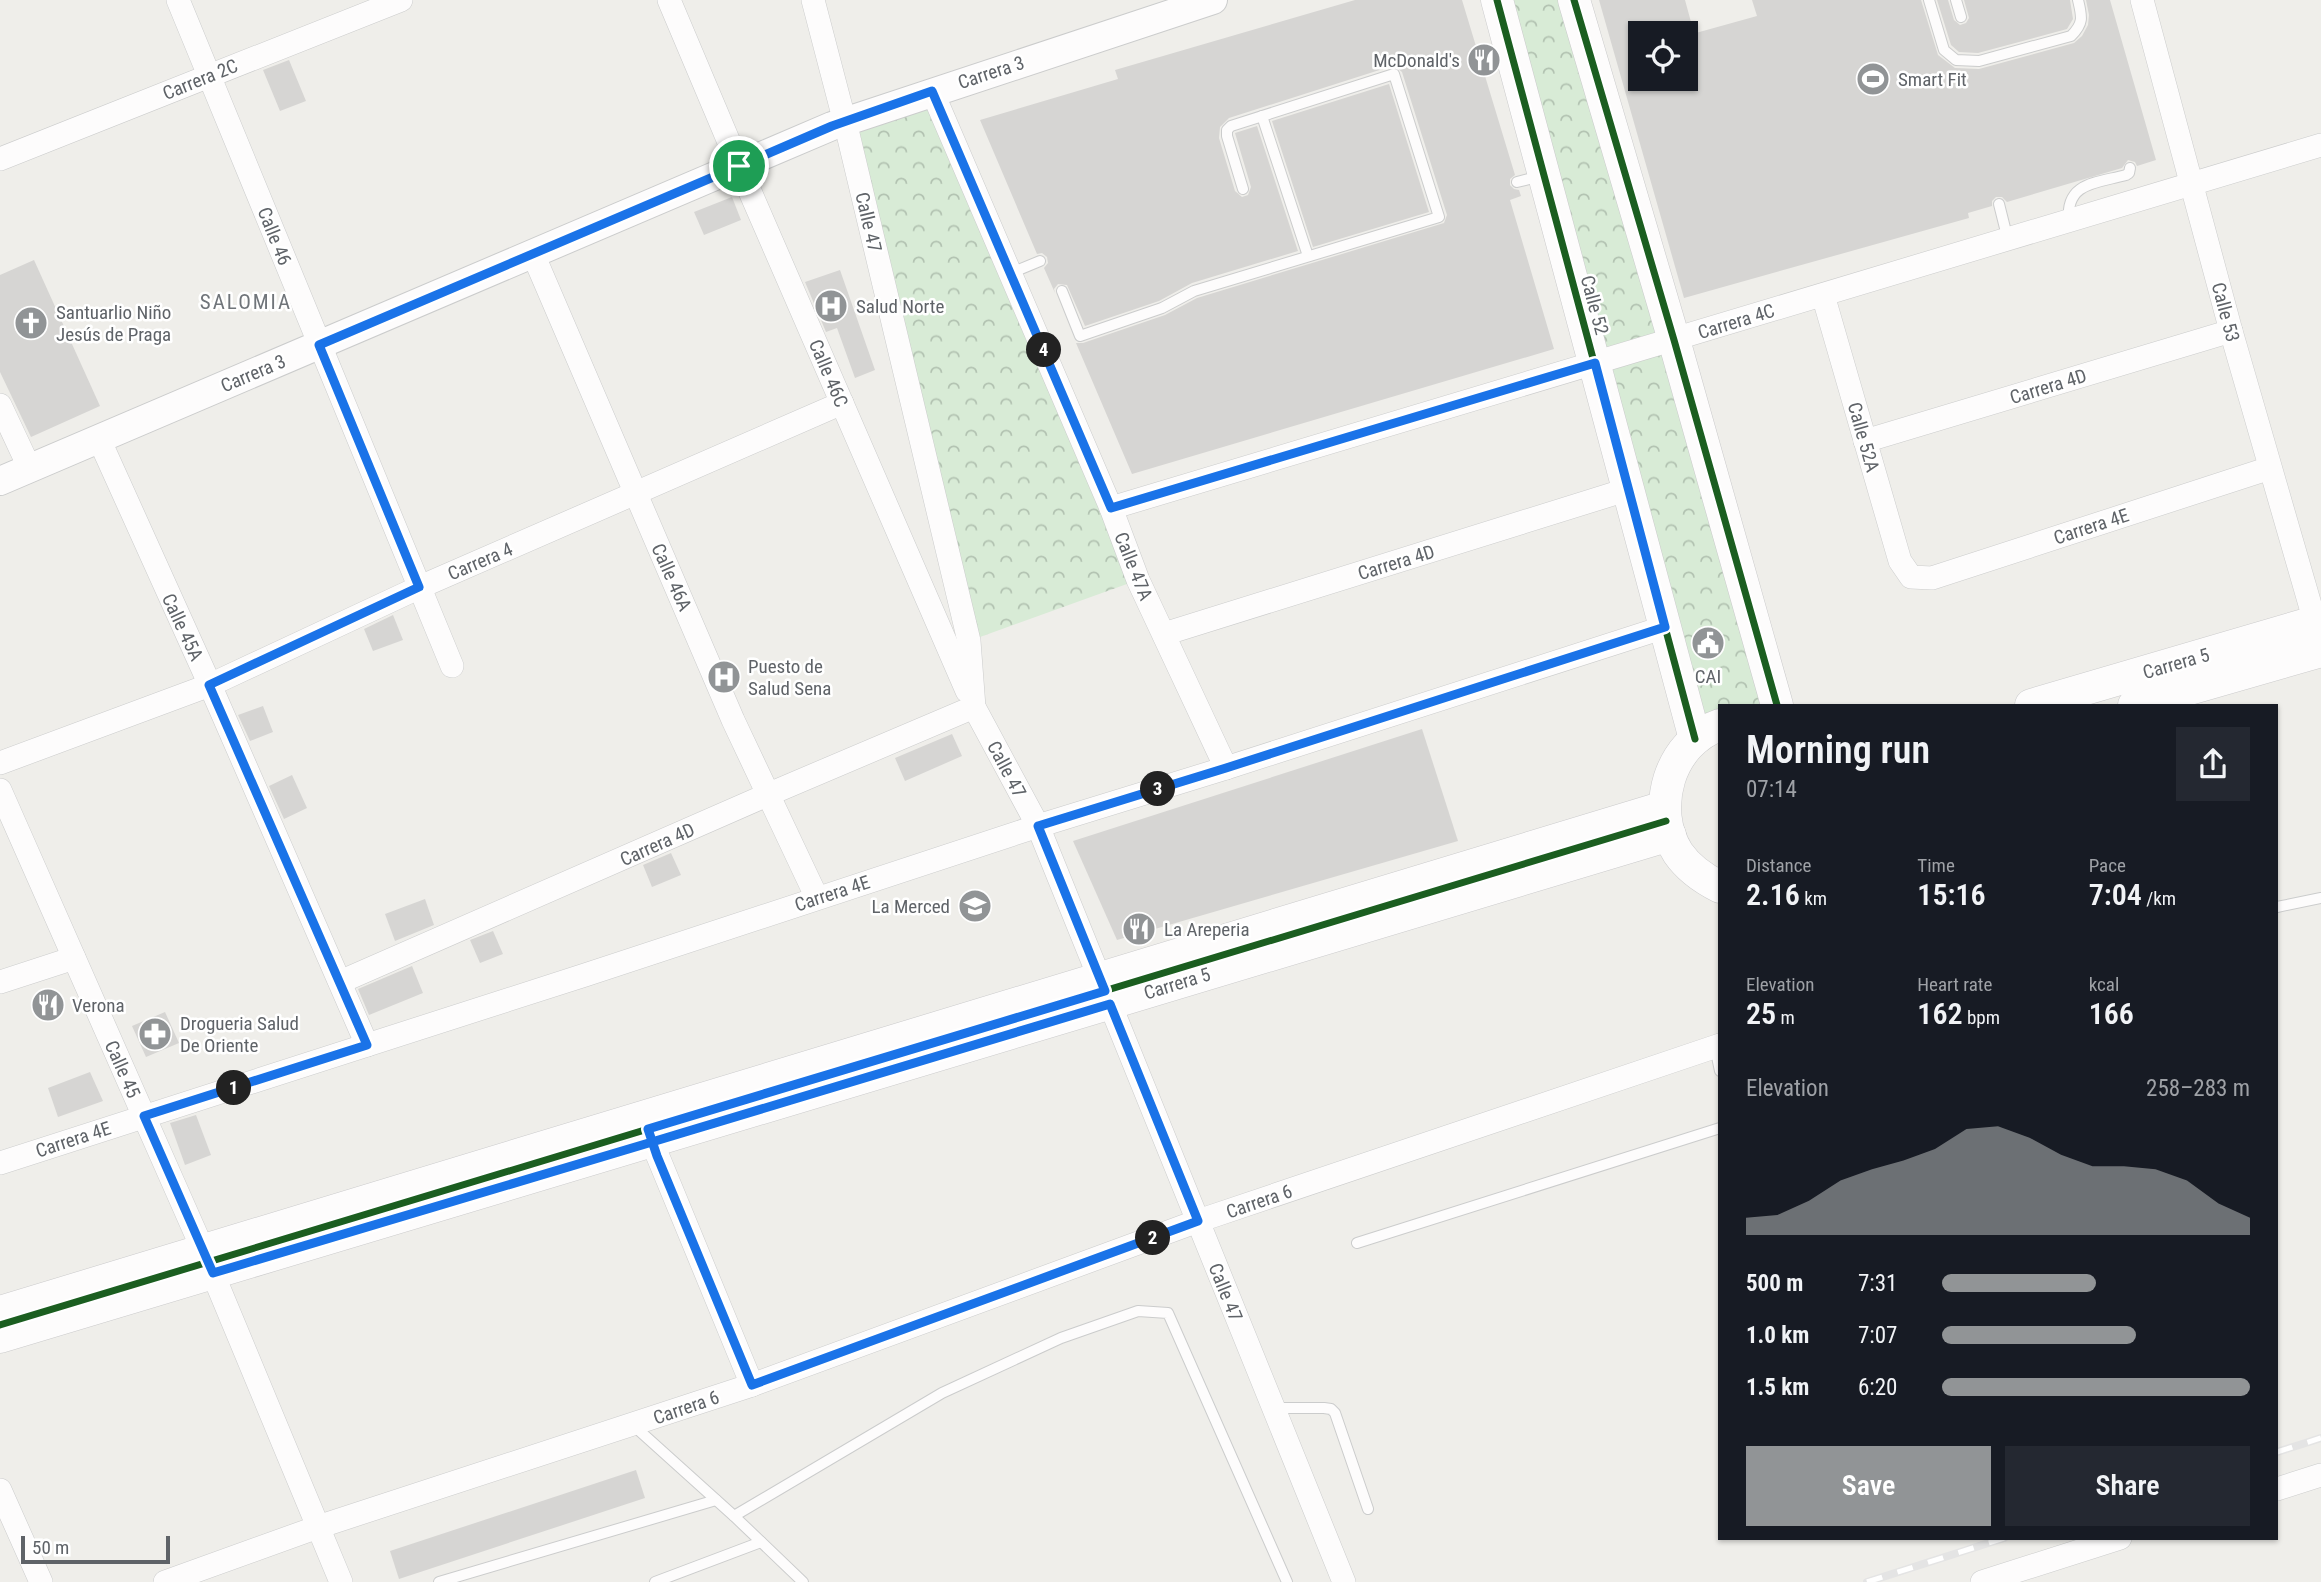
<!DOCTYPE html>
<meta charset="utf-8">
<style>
body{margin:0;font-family:"Roboto Condensed",sans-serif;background:#242831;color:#f1f3f6;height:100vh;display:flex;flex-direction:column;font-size:26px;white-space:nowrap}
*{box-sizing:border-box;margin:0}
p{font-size:23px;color:#9ea1a6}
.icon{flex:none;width:38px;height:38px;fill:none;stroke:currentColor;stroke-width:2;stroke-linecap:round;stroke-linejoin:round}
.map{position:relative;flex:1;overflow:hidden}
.drawer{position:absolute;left:1718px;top:704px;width:560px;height:836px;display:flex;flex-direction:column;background:#171b24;border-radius:0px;box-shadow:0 2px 5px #0004}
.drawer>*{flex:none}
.controls{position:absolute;left:1628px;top:21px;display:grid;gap:14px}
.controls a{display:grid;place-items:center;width:70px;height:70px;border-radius:0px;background:#171b24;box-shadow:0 2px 5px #0004;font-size:35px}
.scale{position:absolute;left:21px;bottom:18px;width:149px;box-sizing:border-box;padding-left:7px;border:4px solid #5f6368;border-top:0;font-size:19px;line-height:24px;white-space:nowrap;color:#5f6368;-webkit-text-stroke:5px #fff;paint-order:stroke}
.pin{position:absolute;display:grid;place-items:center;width:60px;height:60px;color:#fff;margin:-30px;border:4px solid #fff;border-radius:50%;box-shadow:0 2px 7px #0007}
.km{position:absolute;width:35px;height:35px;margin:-18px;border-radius:50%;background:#222;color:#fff;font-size:19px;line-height:35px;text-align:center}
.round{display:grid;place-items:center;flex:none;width:74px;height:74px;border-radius:0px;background:#242831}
.overview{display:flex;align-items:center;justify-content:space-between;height:119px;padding:0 28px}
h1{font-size:38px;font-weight:600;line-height:52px}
.metrics{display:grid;grid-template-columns:repeat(3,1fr);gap:10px;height:119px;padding:7px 28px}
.metrics div{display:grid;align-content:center}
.metrics b{font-size:30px;font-weight:600}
.metrics small{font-size:19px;font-weight:400}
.metrics p{font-size:19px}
.chart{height:196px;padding:14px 28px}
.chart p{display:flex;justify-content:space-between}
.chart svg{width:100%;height:126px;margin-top:7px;fill:#919496;opacity:.7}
.action{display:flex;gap:14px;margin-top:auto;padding:14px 28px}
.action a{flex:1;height:80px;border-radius:0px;background:#919496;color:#fff;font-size:28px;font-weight:600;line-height:80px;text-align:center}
.action a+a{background:#242831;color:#f1f3f6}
ul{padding:0 28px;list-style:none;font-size:23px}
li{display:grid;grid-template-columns:112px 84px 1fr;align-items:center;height:52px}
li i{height:18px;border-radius:9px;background:#919496}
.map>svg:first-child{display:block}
</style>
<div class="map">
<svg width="2321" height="1582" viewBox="0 0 2321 1582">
<defs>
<pattern id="park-crowns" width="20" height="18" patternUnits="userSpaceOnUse" patternTransform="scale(1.75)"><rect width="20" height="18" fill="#d8ebd6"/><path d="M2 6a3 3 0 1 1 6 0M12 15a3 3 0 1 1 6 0" fill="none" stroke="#b2c2b1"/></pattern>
</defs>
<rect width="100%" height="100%" fill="#efeeea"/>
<g fill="url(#park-crowns)">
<path d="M1497 0H1574L1777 705H1720V725L1695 739Z"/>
<path d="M932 91 1138 580 969 641 845 121Z"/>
</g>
<g fill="#d6d5d3">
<path d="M1355 0H1462L1515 175 1510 179V185L1514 189 1519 190 1521 196 1510 200 1554 349 1132 474 1076 343H1083L1165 315 1197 298 1444 223 1447 215 1402 72 1396 67 1392 66 1229 118 1220 127 1219 138 1235 191 1242 197 1248 195 1251 187 1235 133 1257 126 1298 251 1192 283 1159 301 1085 326 1067 285 1058 284 1054 289 1055 293 1044 268 1048 263 1047 257 1042 253 1037 254 980 120 1118 79 1115 70Z"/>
<path d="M1599 0H1685L1694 33H1640V79H1685V36L1757 16 1752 0H1921L1938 55 1955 68 1979 69 2074 43 2082 36 2088 25 2089 15 2086 0H2110L2156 160 2137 166 2135 162 2128 160 2122 168 2007 202 2002 197H1996L1992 201V206L1968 213 1969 218 1684 298Z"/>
<path d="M1937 0H1948L1954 20 1960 25 1966 23 1969 18 1964 0H2070L2073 19 2067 29 1978 53 1959 52 1951 45Z"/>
<path d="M289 60 306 101 280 111 263 70Z"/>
<path d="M1389 84 1429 212 1313 247 1272 121Z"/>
<path d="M732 197 741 220 704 235 694 212Z"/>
<path d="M34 260 100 406 31 437 0 372V275Z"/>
<path d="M840 270 875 370 855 378 837 328 826 332 805 282Z"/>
<path d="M393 615 403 640 373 651 364 629Z"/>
<path d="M263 706 273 732 250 741 238 715Z"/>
<path d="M1422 729 1458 841 1117 940 1073 841Z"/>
<path d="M952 734 962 756 905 781 895 758Z"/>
<path d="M292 775 307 808 284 819 269 786Z"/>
<path d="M671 853 681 875 652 887 643 865Z"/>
<path d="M425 899 434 925 395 941 385 914Z"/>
<path d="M493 931 503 954 480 963 470 940Z"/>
<path d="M412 966 423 993 369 1015 358 989Z"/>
<path d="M165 1012 179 1043 146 1057 132 1026Z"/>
<path d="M90 1072 103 1101 58 1117 48 1088Z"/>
<path d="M196 1115 211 1155 185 1165 170 1123Z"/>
<path d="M636 1470 645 1498 399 1579 390 1551Z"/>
</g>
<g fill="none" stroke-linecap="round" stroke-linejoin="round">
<defs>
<g id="service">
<path d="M1929 0 1944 50 1956 60 1979 61 2071 36C2084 23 2082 17 2078 0"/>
<path d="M1956 0 1961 17"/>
<path d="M1262 116 1308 256"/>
<path d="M1517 182 1541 176"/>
<path d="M1999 204 2008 240"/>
<path d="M2069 221C2065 182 2097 183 2126 175L2129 173 2130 168"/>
<path d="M1011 273 1040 261"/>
<path d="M1062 291 1080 336 1162 308 1194 291 1439 217 1394 74 1231 126 1227 130V136L1243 189"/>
<path d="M2277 907 2321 898"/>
<path d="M1715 1047 1720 1071"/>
<path d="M1357 1243 1720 1128"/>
<path d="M1274 1408H1324L1331 1409 1335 1413 1368 1509"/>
<path d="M633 1425 734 1516 803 1582"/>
<path d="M734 1516 942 1393 1061 1338 1138 1311 1168 1313 1287 1582"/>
<path d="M439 1582 716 1500"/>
<path d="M655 1582 761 1542"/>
</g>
<g id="minor">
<path d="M178 0 452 666"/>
<path d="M669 0 745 180 967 691"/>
<path d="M813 0 848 134 969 641 974 707 1038 826 1344 1582"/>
<path d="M2142 0 2231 331 2315 622"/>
<path d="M932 91 1111 508 1138 580 1226 768"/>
<path d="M0 159 401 0"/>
<path d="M533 254 733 720 817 898"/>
<path d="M1823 295 1900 561 1911 577 1932 578 2270 468"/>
<path d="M0 405 30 469"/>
<path d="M99 439 210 685 367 1045"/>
<path d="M1865 441 2231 331"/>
<path d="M1111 508 2321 145"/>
<path d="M1164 634 1629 489"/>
<path d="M0 763 210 685 420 587 842 403"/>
<path d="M0 790 203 1250 341 1582"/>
<path d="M0 982 74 958"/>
<path d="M340 982 767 795 974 707"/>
<path d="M652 1142 752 1385"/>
<path d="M0 1163 585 975 1038 826 1226 768 1665 627"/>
<path d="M2277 1489 2321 1475"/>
<path d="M0 1490 41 1582"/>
<path d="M165 1582 318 1527 752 1385 1198 1221 1720 1045"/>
<path d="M1982 1582 2120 1538"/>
</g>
<path id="tertiary" d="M0 481 832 126 1213 0"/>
<g id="secondary">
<path d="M1497 0 1695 739"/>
<path d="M1574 0 1674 340 1777 705"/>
<path d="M2031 705 2321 620"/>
<path d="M2134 705 2321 651"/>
<path d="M1720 725C1669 742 1650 809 1678 853 1689 869 1704 879 1720 887"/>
<path d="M0 1312 1664 807"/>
<path d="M0 1337 1670 835"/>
</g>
</defs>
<use href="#service" stroke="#cbcccc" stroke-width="12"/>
<use href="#minor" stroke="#cbcccc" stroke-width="24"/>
<use href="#tertiary" stroke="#cbcccc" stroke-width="30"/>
<use href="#secondary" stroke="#cacacb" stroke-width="33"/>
<use href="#service" stroke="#fdfcfc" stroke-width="10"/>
<use href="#minor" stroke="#fdfcfc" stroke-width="23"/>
<use href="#tertiary" stroke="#fdfcfc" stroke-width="28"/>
<use href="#secondary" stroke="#fdfcfc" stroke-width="32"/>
<defs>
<g id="rail">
<path d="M2277 1452 2321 1438"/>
<path d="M1867 1582 2004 1538"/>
</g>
</defs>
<use href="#rail" stroke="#e4e4e4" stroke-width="8"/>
<use href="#rail" stroke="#fff" stroke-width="5" stroke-dasharray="16" stroke-linecap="butt"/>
<defs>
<g id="cycleway">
<path d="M1497 0 1695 739"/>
<path d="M1574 0 1674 340 1777 705"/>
<path d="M0 1325 1666 821"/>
</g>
</defs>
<use href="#cycleway" stroke="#fff" stroke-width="11"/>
<use href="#cycleway" stroke="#1b5e20" stroke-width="7"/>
</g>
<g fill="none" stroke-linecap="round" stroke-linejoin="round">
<defs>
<path id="route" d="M739 166 319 345 419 587 209 685 367 1045 144 1116 213 1273 642 1145 652 1142 1110 1004 1198 1221 752 1385 657 1156 648 1129 1105 991 1038 826 1226 768 1665 627 1595 363 1111 508 932 91 832 126 739 166"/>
</defs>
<use href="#route" stroke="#fff" stroke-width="14"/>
<use href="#route" stroke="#1a73e8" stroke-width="9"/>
</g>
<defs>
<symbol id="restaurant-disc" viewBox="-11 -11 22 22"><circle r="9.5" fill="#919496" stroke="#fff"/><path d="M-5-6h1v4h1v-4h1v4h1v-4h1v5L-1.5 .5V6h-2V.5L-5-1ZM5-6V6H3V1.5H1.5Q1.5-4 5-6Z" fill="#fff"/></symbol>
<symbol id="stadium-disc" viewBox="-11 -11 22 22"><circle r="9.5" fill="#919496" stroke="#fff"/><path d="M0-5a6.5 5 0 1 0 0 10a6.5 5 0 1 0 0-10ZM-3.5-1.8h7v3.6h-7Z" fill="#fff"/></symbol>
<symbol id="hospital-disc" viewBox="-11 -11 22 22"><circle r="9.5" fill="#919496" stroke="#fff"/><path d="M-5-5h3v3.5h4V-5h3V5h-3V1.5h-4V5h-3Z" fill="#fff"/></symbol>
<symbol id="church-disc" viewBox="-11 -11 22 22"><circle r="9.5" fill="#919496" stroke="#fff"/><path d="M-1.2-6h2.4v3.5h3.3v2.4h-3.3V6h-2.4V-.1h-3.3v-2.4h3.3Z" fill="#fff"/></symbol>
<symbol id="civic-disc" viewBox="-11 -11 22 22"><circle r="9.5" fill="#919496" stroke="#fff"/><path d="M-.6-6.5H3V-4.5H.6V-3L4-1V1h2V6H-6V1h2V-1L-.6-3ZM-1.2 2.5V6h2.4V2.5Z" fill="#fff"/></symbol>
<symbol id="school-disc" viewBox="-11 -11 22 22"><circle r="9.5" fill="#919496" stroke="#fff"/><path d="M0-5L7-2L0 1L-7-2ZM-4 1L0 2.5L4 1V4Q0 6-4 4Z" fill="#fff"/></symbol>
<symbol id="pharmacy-disc" viewBox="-11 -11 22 22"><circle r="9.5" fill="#919496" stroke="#fff"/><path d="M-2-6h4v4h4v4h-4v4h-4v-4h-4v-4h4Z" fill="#fff"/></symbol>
</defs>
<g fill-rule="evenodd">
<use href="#restaurant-disc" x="1465" y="41" width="38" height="38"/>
<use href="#stadium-disc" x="1854" y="60" width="38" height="38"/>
<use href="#hospital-disc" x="812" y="287" width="38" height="38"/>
<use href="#church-disc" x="12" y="304" width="38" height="38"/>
<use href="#civic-disc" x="1689" y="624" width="38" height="38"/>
<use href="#hospital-disc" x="705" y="658" width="38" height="38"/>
<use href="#school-disc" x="956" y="887" width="38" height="38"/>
<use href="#restaurant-disc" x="1120" y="910" width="38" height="38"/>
<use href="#restaurant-disc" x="29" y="986" width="38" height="38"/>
<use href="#pharmacy-disc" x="136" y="1015" width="38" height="38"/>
</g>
<g text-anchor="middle" stroke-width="5" stroke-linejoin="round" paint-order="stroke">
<g font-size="19" fill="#5f6368" stroke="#fff" text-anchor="start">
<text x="1460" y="67" text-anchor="end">McDonald's</text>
<text x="1898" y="86">Smart Fit</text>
<text x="856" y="313">Salud Norte</text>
<text x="56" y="319">Santuarlio Niño<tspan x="56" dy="22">Jesús de Praga</tspan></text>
<text x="748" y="673">Puesto de<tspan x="748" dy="22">Salud Sena</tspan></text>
<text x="1708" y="683" text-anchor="middle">CAI</text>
<text x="950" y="913" text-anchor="end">La Merced</text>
<text x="1164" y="936">La Areperia</text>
<text x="72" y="1012">Verona</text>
<text x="180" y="1030">Drogueria Salud<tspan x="180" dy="22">De Oriente</tspan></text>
</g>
<g font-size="19" fill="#5f6368" stroke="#fff">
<text transform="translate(991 72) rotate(-18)" y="7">Carrera 3</text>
<text transform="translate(200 79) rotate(-22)" y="7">Carrera 2C</text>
<text transform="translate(869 222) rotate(77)" y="7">Calle 47</text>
<text transform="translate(275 236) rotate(68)" y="7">Calle 46</text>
<text transform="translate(1595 305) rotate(75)" y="7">Calle 52</text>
<text transform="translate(2226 312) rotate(75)" y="7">Calle 53</text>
<text transform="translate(1736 321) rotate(-17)" y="7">Carrera 4C</text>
<text transform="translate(253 373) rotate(-23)" y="7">Carrera 3</text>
<text transform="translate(829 373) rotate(67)" y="7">Calle 46C</text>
<text transform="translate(2048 386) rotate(-17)" y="7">Carrera 4D</text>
<text transform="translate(1864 437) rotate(74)" y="7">Calle 52A</text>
<text transform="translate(2091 526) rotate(-18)" y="7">Carrera 4E</text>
<text transform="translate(480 561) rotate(-23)" y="7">Carrera 4</text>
<text transform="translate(1396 562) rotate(-17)" y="7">Carrera 4D</text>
<text transform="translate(1134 566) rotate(68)" y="7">Calle 47A</text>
<text transform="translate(672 577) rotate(66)" y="7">Calle 46A</text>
<text transform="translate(183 627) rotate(65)" y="7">Calle 45A</text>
<text transform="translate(2176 663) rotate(-16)" y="7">Carrera 5</text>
<text transform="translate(1007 769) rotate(62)" y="7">Calle 47</text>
<text transform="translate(657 844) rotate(-24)" y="7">Carrera 4D</text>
<text transform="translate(832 893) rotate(-18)" y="7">Carrera 4E</text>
<text transform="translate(1177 983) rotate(-17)" y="7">Carrera 5</text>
<text transform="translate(123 1069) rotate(66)" y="7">Calle 45</text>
<text transform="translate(73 1139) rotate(-18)" y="7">Carrera 4E</text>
<text transform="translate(1259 1201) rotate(-19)" y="7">Carrera 6</text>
<text transform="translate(1226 1292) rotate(68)" y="7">Calle 47</text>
<text transform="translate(686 1407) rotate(-19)" y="7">Carrera 6</text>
</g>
<g font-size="21" letter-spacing="2" fill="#70757a" stroke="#fff">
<text x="246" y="309">SALOMIA</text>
</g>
</g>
</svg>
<div class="controls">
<a><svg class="icon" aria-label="locate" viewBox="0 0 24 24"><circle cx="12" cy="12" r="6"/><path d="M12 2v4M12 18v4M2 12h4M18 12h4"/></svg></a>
</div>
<div class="scale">50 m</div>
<div class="pin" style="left:739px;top:166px;background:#1e9e55"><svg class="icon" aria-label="arrive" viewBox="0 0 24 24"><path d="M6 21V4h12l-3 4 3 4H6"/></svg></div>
<b class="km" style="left:234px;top:1088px">1</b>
<b class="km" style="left:1153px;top:1238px">2</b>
<b class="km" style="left:1158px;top:789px">3</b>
<b class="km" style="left:1044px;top:350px">4</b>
<section class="drawer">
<div class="overview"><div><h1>Morning run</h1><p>07:14</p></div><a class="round"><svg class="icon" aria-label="share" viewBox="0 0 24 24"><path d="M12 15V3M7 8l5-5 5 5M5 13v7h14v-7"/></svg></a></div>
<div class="metrics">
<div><p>Distance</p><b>2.16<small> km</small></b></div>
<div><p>Time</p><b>15:16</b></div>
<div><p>Pace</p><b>7:04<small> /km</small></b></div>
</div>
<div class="metrics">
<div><p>Elevation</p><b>25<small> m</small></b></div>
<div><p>Heart rate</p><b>162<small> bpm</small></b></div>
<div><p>kcal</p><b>166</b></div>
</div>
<div class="chart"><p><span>Elevation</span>258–283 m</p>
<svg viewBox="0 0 160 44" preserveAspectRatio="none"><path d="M0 44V38L10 37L20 32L30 25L40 21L50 18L60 14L70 7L80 6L90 10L100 16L110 20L120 20L130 21L140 25L150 33L160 38V44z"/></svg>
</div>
<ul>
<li><b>500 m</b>7:31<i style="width:50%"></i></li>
<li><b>1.0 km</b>7:07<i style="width:63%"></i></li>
<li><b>1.5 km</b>6:20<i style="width:100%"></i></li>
</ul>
<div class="action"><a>Save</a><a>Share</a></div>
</section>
</div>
